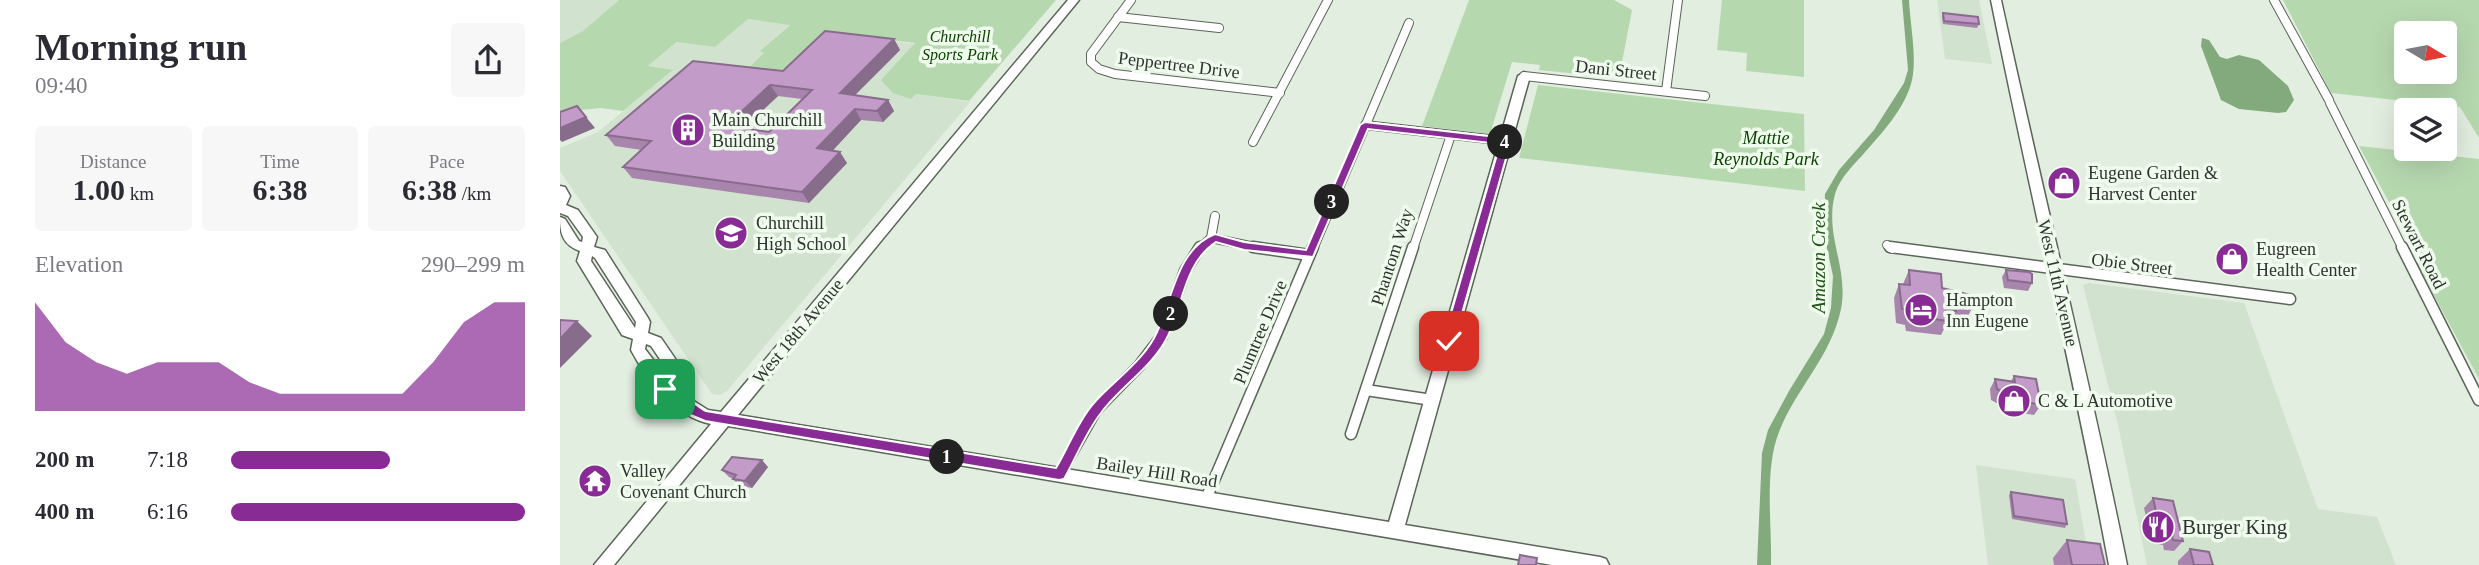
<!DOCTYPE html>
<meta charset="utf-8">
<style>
body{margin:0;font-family:"Times New Roman",serif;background:#f7f7f7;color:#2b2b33;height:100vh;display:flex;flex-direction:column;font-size:26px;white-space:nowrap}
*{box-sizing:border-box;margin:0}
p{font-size:23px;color:#7c7c81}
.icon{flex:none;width:38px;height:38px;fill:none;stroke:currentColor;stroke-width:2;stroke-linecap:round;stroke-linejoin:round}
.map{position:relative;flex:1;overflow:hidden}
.side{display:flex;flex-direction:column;background:#fff;width:560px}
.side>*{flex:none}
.needle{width:46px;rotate:100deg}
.buttons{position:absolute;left:1834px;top:21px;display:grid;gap:14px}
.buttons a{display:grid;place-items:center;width:63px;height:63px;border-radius:7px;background:#fff;box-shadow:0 7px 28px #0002;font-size:35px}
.pin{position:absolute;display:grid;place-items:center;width:60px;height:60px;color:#fff;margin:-30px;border-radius:14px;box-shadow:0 4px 10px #0006}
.km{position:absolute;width:35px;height:35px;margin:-18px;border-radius:50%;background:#222;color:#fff;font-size:19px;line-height:35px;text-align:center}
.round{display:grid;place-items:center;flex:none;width:74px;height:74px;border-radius:7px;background:#f7f7f7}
.overview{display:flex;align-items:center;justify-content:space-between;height:119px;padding:0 35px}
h1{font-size:38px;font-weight:800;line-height:52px}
.figures{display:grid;grid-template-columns:repeat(3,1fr);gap:10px;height:119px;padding:7px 35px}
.figures div{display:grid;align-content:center;border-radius:7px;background:#f7f7f7;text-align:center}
.figures b{font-size:30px;font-weight:800}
.figures small{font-size:19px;font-weight:400}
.figures p{font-size:19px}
.chart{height:196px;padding:14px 35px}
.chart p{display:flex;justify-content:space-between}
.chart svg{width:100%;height:126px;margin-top:7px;fill:#892b95;opacity:.7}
ul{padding:0 35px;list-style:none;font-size:23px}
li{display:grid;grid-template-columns:112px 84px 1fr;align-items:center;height:52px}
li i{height:18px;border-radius:9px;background:#892b95}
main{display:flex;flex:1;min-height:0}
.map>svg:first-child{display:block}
</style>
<main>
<section class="side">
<div class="overview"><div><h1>Morning run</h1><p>09:40</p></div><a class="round"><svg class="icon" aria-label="share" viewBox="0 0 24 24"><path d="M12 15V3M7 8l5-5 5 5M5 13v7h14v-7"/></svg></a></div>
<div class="figures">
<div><p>Distance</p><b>1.00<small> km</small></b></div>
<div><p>Time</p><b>6:38</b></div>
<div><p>Pace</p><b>6:38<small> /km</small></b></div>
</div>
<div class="chart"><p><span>Elevation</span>290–299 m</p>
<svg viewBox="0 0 160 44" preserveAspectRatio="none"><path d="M0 44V6L10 20L20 27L30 31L40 27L50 27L60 27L70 34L80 38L90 38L100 38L110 38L120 38L130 27L140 13L150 6L160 6V44z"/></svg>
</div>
<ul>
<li><b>200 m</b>7:18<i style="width:54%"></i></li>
<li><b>400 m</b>6:16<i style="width:100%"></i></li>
</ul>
</section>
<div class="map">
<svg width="1919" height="565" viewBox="0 0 1919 565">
<rect width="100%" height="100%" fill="#e2eee0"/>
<g fill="#d1e2ce">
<path d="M0 0H59L23 31 0 43Z"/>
<path d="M1377 0H1419L1432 64 1385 59Z"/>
<path d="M188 19 230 24 200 51 205 52 186 69 272 33 356 44 321 80 356 94 410 102 167 391 160 395 152 394 0 171V148L38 132 112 71 87 67 118 42 155 47Z"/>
<path d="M1529 283 1684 303 1758 509 1817 517 1836 565H1587L1558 425 1523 285Z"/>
<path d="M1416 465 1515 479 1530 565H1428Z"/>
</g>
<g fill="#b6d8af" fill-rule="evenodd">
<path d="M59 0H496L409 101 356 94 351 99 333 93 321 80 355 43 272 33 226 75 186 70 204 53 200 51 230 25 188 19 155 47 117 42 88 66 113 70 63 111 41 108 0 112V43L23 31Z"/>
<path d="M909 0H1054L1072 10 1059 78 979 70 980 65 952 62 930 134 862 126Z"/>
<path d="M1162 0H1244V77L1186 71 1187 53 1157 50Z"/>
<path d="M1723 0H1919V138L1900 107 1771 93ZM1846 33H1885V72H1846Z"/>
<path d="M978 85 1244 114 1245 191 959 158Z"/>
<path d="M1799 146 1919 159V379L1856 262H1861Z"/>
</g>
<g fill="#83aa7c">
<path d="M1342 0H1349C1350 22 1356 53 1353 74 1350 102 1324 131 1306 151 1295 164 1280 177 1275 194 1264 235 1289 268 1281 309 1271 357 1236 388 1219 432 1204 469 1212 525 1211 565H1197L1202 453 1208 430 1229 391 1264 334 1271 308 1273 276 1264 234 1265 194 1279 170 1314 130 1344 83 1348 70Z"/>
<path d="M1642 38 1649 40 1660 57 1667 59 1679 55 1699 60 1728 86 1734 100 1726 112 1718 113 1679 109 1661 100 1641 46Z"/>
</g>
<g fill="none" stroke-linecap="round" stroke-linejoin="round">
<defs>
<g id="street-far1">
<path d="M571 0 531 54V62L539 69 555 74 720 93"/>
<path d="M1714 0 1769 100"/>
<path d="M558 17 659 28"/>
<path d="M964 76 1145 96"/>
<path d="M1106 91 1118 0"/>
<path d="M1770 103 1843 249"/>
<path d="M805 125 946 141"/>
<path d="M693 142 768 0"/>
<path d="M651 238 705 249"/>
<path d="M1327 245 1332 249"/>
<path d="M639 249 651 238 655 216"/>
<path d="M753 249 849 23"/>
<path d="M853 249 891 135"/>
</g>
<g id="street">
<path d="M693 247 749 255"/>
<path d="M1330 247 1730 299"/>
<path d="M1842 247 1919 400"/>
<path d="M806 390 872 400"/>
<path d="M791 434 853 247"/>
<path d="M499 475 536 410 579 366 602 336 625 271 640 247"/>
<path d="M646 499 753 247"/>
</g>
<path id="secondary" d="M508 0H519L178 415 829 522 958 76 964 72 970 76 845 525 1040 557 1046 559 1049 565H992L168 426 54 565H34L151 424C115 417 87 380 71 350L73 339 62 335 17 261 20 251C3 245 0 234 0 217L5 219 19 241 22 242 23 237 8 216 0 213V186L5 187 10 196 6 205 18 210 37 237 34 247 45 250 88 318 90 322 88 333 101 338 127 376 130 380 121 393 148 410 161 412ZM32 256 35 258 76 322 75 328 31 261ZM86 344 91 346 114 380 111 383 85 349Z"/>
<path id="primary" d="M1431 0H1441C1482 189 1529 376 1567 565H1549C1514 376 1469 189 1431 0Z"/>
</defs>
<use href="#street-far1" stroke="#5b6559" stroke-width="10"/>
<use href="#street" stroke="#5b6559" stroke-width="13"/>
<use href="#secondary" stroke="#5b6559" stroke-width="3"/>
<use href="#primary" stroke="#5b6559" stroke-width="3"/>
<use href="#street-far1" stroke="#fff" stroke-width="8"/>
<use href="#street" stroke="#fff" stroke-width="10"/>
<use href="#secondary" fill="#fff" fill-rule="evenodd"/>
<use href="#primary" fill="#fff" fill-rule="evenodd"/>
</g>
<g fill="#a885ac" fill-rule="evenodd">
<path d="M1383 13 1419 24 1417 28 1383 24 1382 17Z"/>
<path d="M334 39 340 50 295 95 328 100 334 111 323 122 301 120 272 151 287 163 249 203 72 178 63 167 82 150 55 146 46 135 223 71ZM218 96 242 99 209 132 184 128Z"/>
<path d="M1349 270 1382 288 1412 308 1405 322 1392 320 1390 325H1386L1381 335 1346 331 1345 325 1336 323 1334 298 1339 284H1343Z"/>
<path d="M1446 270 1472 283 1468 291 1444 288 1442 277Z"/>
<path d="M1454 376 1481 405 1474 415 1444 410V407L1431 400 1430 389 1435 379 1451 381Z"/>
<path d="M208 467 192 488 180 486 173 479 169 477 162 470Z"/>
<path d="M1451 492 1507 524 1505 528 1452 519 1449 495Z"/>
<path d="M1593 498 1623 541 1614 551 1604 550 1603 545 1592 543 1584 508Z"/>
<path d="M1507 540 1545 565H1494L1493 558Z"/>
<path d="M1630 549 1653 565H1618V561Z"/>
</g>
<g fill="#886c8c">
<path d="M334 39 340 50 286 104 280 93Z"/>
<path d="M210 85 218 96 174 137 166 126Z"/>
<path d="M328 100 334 111 323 122 317 111Z"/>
<path d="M17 106 35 128 2 142 0 140V128Z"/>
<path d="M295 109 301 120 264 160 257 148Z"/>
<path d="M280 152 287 163 249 203 242 192Z"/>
<path d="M17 321 32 336 0 368V339Z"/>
<path d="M202 460 208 467 192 488 185 481Z"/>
</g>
<g fill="#c39bc8" stroke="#886c8c" stroke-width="2" fill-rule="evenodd">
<path d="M1383 13 1418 17 1419 24 1384 21Z"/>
<path d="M265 31 334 39 280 93 328 100 317 111 295 109 257 148 280 152 242 192 63 167 91 141 46 135 133 61 223 71ZM210 85 252 90 209 132 166 126Z"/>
<path d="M17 106 26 117 0 128V112Z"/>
<path d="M1349 270 1381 274 1382 288 1411 295 1412 308 1396 305V311L1386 309 1388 321 1352 316 1351 310 1342 309 1339 284 1350 285Z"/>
<path d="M1446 270 1469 272 1472 274V283L1448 280Z"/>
<path d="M0 320 17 321 0 339Z"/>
<path d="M1454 376 1476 379 1481 405 1451 399 1450 396 1437 389 1435 379 1455 382Z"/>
<path d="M172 457 202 460 185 481 173 479 176 475 162 470Z"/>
<path d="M1451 492 1503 500 1507 524 1454 516Z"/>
<path d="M1593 498 1613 501 1623 541 1613 540 1612 535 1601 534Z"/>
<path d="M1507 540 1540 544 1545 565H1512Z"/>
<path d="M1630 549 1649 552 1653 565H1634Z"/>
<path d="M960 555 977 558 976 565H958Z"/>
</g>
<path fill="#892b95" stroke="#fff" stroke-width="2" d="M805 122 946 138 951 141 893 345 889 346 883 341 940 144 808 129 753 257 684 250 656 242C625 262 623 304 608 336 593 367 561 386 541 413 526 432 516 458 504 479L499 480 145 421 126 413 99 389 101 386C115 383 133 405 146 411L496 468C508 448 518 421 533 404 554 380 584 361 597 332 612 300 617 248 655 234L684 242 746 250 800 125Z"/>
<defs>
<symbol id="building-disc" viewBox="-11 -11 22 22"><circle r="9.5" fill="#892b95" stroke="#effbed"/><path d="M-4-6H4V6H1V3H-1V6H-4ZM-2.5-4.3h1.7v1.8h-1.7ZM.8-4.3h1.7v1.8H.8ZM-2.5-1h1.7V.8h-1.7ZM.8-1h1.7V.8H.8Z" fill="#fff"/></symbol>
<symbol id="shop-disc" viewBox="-11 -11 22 22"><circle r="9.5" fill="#892b95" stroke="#effbed"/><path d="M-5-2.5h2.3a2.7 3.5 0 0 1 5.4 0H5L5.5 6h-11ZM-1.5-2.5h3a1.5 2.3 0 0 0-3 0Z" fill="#fff"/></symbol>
<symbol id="school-disc" viewBox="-11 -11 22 22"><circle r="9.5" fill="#892b95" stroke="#effbed"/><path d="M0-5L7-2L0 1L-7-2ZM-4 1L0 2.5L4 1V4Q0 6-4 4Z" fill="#fff"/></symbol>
<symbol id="hotel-disc" viewBox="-11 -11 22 22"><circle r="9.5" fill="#892b95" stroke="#effbed"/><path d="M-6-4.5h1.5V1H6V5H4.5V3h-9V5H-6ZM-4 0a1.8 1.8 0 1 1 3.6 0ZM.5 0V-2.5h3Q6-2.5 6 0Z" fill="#fff"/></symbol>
<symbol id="temple-disc" viewBox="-11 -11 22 22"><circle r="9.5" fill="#892b95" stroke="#effbed"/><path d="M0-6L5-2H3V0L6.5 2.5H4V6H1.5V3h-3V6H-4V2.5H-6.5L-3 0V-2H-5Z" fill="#fff"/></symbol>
<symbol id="restaurant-disc" viewBox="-11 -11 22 22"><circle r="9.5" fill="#892b95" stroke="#effbed"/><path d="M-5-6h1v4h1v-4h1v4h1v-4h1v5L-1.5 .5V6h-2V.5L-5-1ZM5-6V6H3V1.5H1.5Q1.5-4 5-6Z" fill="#fff"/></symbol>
</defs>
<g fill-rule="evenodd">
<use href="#building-disc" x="109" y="111" width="38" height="38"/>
<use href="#shop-disc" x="1485" y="164" width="38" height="38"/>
<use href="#school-disc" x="152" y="214" width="38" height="38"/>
<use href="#shop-disc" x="1653" y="240" width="38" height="38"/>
<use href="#hotel-disc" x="1342" y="291" width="38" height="38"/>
<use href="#shop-disc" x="1435" y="382" width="38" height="38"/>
<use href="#temple-disc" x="16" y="462" width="38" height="38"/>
<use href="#restaurant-disc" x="1579" y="508" width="38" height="38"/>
</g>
<g text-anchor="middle" stroke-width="7" stroke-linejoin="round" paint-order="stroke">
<g font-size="16" font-style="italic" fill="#0e4403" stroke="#effbed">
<text x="400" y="42">Churchill<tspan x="400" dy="18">Sports Park</tspan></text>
</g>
<g font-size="18" fill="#2f342f" stroke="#effbed">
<text transform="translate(619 65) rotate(7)" y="6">Peppertree Drive</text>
<text transform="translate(1056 70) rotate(6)" y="6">Dani Street</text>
<text transform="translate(1859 244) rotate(63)" y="6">Stewart Road</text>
<text transform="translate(832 257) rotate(-72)" y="6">Phantom Way</text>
<text transform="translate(1572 264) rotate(7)" y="6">Obie Street</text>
<text transform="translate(1498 283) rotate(77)" y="6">West 11th Avenue</text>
<text transform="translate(238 331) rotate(-50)" y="6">West 18th Avenue</text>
<text transform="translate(700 332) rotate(-67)" y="6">Plumtree Drive</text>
<text transform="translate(597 472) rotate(9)" y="6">Bailey Hill Road</text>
</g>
<g font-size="18" fill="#2f342f" stroke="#effbed" text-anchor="start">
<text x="152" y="126">Main Churchill<tspan x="152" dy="21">Building</tspan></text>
<text x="1528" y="179">Eugene Garden &amp;<tspan x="1528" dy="21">Harvest Center</tspan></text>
<text x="196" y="229">Churchill<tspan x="196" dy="21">High School</tspan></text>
<text x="1696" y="255">Eugreen<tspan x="1696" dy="21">Health Center</tspan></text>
<text x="1386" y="306">Hampton<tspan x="1386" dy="21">Inn Eugene</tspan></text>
<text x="1478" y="407">C &amp; L Automotive</text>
<text x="60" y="477">Valley<tspan x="60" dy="21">Covenant Church</tspan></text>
</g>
<g font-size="18" font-style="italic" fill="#0e4403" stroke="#effbed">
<text x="1206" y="144">Mattie<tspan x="1206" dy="21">Reynolds Park</tspan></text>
</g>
<g font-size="19" font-style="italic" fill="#205316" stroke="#effbed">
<text transform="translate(1258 258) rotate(-90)" y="7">Amazon Creek</text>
</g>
<g font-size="21" fill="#2f342f" stroke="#effbed" text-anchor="start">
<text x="1622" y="534">Burger King</text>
</g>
</g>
</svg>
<div class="buttons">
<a><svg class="needle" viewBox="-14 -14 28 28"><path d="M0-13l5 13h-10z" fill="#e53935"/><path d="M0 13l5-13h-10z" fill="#7c7c81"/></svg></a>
<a><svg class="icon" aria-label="layers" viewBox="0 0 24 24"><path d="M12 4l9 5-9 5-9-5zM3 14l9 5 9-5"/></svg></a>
</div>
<div class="pin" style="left:105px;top:389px;background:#1e9e55"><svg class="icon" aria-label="arrive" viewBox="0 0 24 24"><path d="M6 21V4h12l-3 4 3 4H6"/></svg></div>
<div class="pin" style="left:889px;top:341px;background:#d93025"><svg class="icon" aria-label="check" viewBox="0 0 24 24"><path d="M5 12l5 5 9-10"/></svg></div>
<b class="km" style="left:387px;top:457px">1</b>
<b class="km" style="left:611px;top:314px">2</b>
<b class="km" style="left:772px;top:202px">3</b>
<b class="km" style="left:945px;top:142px">4</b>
</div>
</main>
